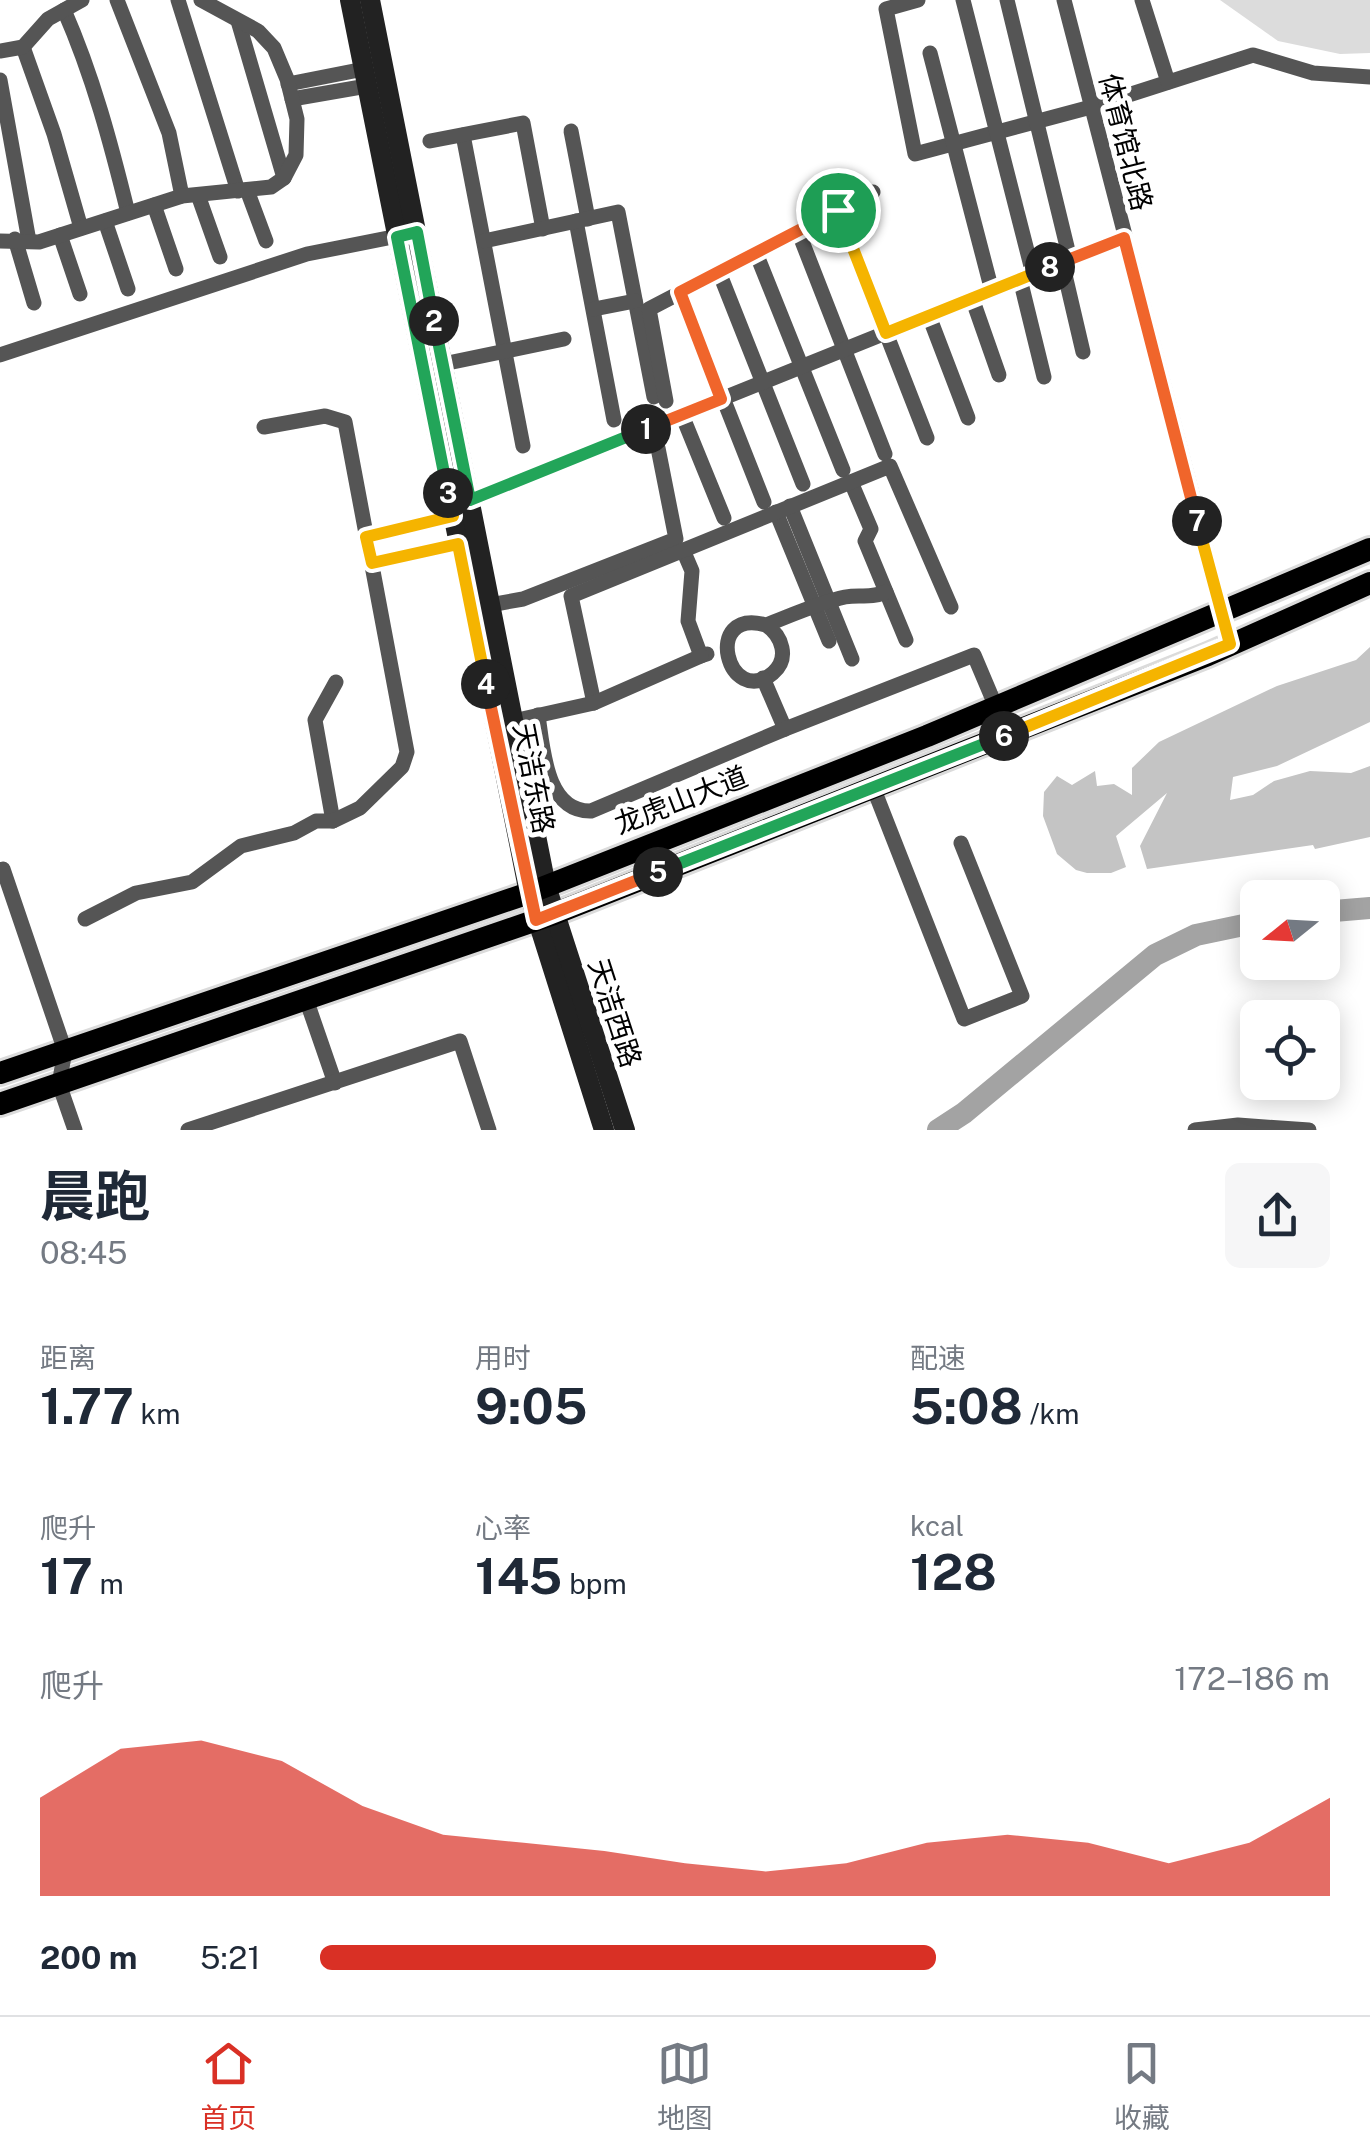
<!DOCTYPE html>
<html lang="zh">
<meta charset="utf-8">
<style>
body{margin:0;font-family:"Public Sans","Noto Sans SC",sans-serif;background:#f6f6f7;color:#1f2937;height:100vh;display:flex;flex-direction:column;font-size:38px;white-space:nowrap}
*{box-sizing:border-box;margin:0}
p{font-size:32px;color:#747a83}
.icon{flex:none;width:55px;height:55px;fill:none;stroke:currentColor;stroke-width:2;stroke-linecap:round;stroke-linejoin:round}
.map{position:relative;height:1130px;overflow:hidden}
.panel{display:flex;flex-direction:column;background:#fff;flex:1}
.panel>*{flex:none}
.needle{width:65px;rotate:252deg}
.buttons{position:absolute;left:1240px;top:880px;display:grid;gap:20px}
.buttons a{display:grid;place-items:center;width:100px;height:100px;border-radius:15px;background:#fff;box-shadow:0 5px 25px #0003;font-size:50px}
.pin{position:absolute;display:grid;place-items:center;width:85px;height:85px;color:#fff;margin:-42px;border:5px solid #fff;border-radius:50%;box-shadow:0 2px 10px #0007}
.km{position:absolute;width:50px;height:50px;margin:-25px;border-radius:50%;background:#222;color:#fff;font-size:28px;line-height:50px;text-align:center}
.round{display:grid;place-items:center;flex:none;width:105px;height:105px;border-radius:15px;background:#f6f6f7}
.headline{display:flex;align-items:center;justify-content:space-between;height:170px;padding:0 40px}
h1{font-size:55px;font-weight:700;line-height:75px}
.stats{display:grid;grid-template-columns:repeat(3,1fr);gap:15px;height:170px;padding:10px 40px}
.stats div{display:grid;align-content:center}
.stats b{font-size:50px;font-weight:700}
.stats small{font-size:28px;font-weight:400}
.stats p{font-size:28px}
.chart{height:280px;padding:20px 40px}
.chart p{display:flex;justify-content:space-between}
.chart svg{width:100%;height:180px;margin-top:10px;fill:#d93025;opacity:.7}
ul{padding:0 40px;list-style:none;font-size:32px}
li{display:grid;grid-template-columns:160px 120px 1fr;align-items:center;height:75px}
li i{height:25px;border-radius:12px;background:#d93025}
.tabs{display:flex;justify-content:space-around;align-items:center;height:140px;border-top:2px solid #e0e1e3;background:#fff;font-size:28px;color:#747a83}
.tabs a{display:grid;justify-items:center;gap:5px}
.tabs .current{color:#d93025}
.map>svg:first-child{display:block}
</style>
<div class="map">
<svg width="1370" height="1130" viewBox="0 0 1370 1130">
<rect width="100%" height="100%" fill="#fff"/>
<path fill="#dcdcdc" d="M1220 0H1370V53L1340 54 1278 41Z"/>
<g fill="none" stroke-linecap="round" stroke-linejoin="round">
<g stroke="#a3a3a3" stroke-width="22">
<path d="M1322 912 1370 908"/>
<path d="M938 1130 964 1113 1155 955 1196 935 1258 922"/>
</g>
</g>
<path fill="#c4c4c4" d="M1370 647V722L1277 766 1233 777 1230 800 1253 795 1274 781 1310 771 1351 773 1370 766V837L1315 849 1313 845 1147 869 1140 846 1167 793 1116 836 1126 867 1111 873H1087L1076 870 1057 854 1043 816 1044 792 1057 776 1072 785 1095 771 1097 786 1114 784 1132 795V768L1159 742 1277 686 1356 660Z"/>
<g fill="none" stroke-linecap="round" stroke-linejoin="round">
<defs>
<g id="primary">
<path d="M0 1073 529 893 927 736 1370 549"/>
<path d="M0 1104 554 914 1208 655 1370 583"/>
</g>
</defs>
<use href="#primary" stroke="#dbdbdb" stroke-width="28"/>
<g stroke="#555" stroke-width="15">
<path d="M117 0 169 133 182 196"/>
<path d="M178 0 238 191"/>
<path d="M918 0 886 9 915 154 1091 107 1253 55 1313 73 1370 77"/>
<path d="M963 0 1033 274"/>
<path d="M1007 0 1070 259"/>
<path d="M1064 0 1231 644"/>
<path d="M1142 0 1168 82"/>
<path d="M64 10C93 76 111 144 128 213"/>
<path d="M238 21 284 178"/>
<path d="M23 47 54 134 81 228"/>
<path d="M0 51 23 47 48 19 82 0"/>
<path d="M930 53 992 291"/>
<path d="M0 80 29 241"/>
<path d="M288 84 364 69"/>
<path d="M292 99 367 86"/>
<path d="M571 131 588 219"/>
<path d="M463 135 523 446"/>
<path d="M430 141 523 123 543 229"/>
<path d="M247 190 266 241"/>
<path d="M198 195 220 257"/>
<path d="M154 205 176 269"/>
<path d="M838 210 927 438"/>
<path d="M105 221 128 289"/>
<path d="M576 221 614 420"/>
<path d="M798 231 885 454"/>
<path d="M60 235 80 294"/>
<path d="M15 239 34 303"/>
<path d="M0 241 39 242 182 196 271 187 284 178 296 155 297 119 287 79 274 48 258 31 201 0"/>
<path d="M484 241 618 212 654 397"/>
<path d="M756 253 843 470"/>
<path d="M1062 262 1083 352"/>
<path d="M719 272 803 484"/>
<path d="M1020 279 1044 377"/>
<path d="M680 292 721 399"/>
<path d="M972 298 999 375"/>
<path d="M594 309 635 301"/>
<path d="M929 316 968 418"/>
<path d="M0 355 307 254 408 234"/>
<path d="M443 364 564 339"/>
<path d="M723 398 764 502"/>
<path d="M666 401 649 309 873 192"/>
<path d="M682 415 724 518"/>
<path d="M851 482 871 529 865 541 906 640"/>
<path d="M470 500 1124 237"/>
<path d="M790 506 852 659"/>
<path d="M776 512 829 641"/>
<path d="M367 537 453 517"/>
<path d="M683 550 692 571 688 621 701 656 707 654"/>
<path d="M372 563 458 543"/>
<path d="M490 605 523 599 676 539 658 448"/>
<path d="M766 625C782 636 790 658 773 673 728 710 701 607 766 625 792 615 818 603 845 597 861 594 869 599 886 592"/>
<path d="M763 678 785 729"/>
<path d="M594 703 571 596 890 466 951 607"/>
<path d="M538 715C543 749 546 812 591 811L785 729 974 655 996 707"/>
<path d="M513 721 594 703 701 656"/>
<path d="M873 787 964 1019 1022 996 961 843"/>
<path d="M333 821 315 720 336 682"/>
<path d="M3 869 65 1051 59 1084 75 1130"/>
<path d="M85 919 136 893 192 882 241 846 294 833 316 821H333L360 808 402 767 407 752 345 422 325 416 264 427"/>
<path d="M306 999 335 1083"/>
<path d="M188 1130 460 1041 489 1130"/>
<path d="M1195 1130 1238 1125 1309 1130"/>
</g>
<g stroke="#222" stroke-width="20">
<path d="M350 0 529 893 604 1130"/>
<path d="M370 0 546 886 625 1130"/>
</g>
<use href="#primary" stroke="#000" stroke-width="22"/>
</g>
<g fill="none" stroke-linecap="round" stroke-linejoin="round">
<defs>
<path id="split-1" d="M646 429 721 399 680 292 838 210"/>
<path id="split-2" d="M434 321 470 500 646 429"/>
<path id="split-3" d="M434 321 417 232 397 237 448 493"/>
<path id="split-4" d="M448 493 453 516 366 537 372 563 458 544 486 684"/>
<path id="split-5" d="M486 684 536 920 658 872"/>
<path id="split-6" d="M658 872 1004 736"/>
<path id="split-7" d="M1004 736 1230 644 1197 521"/>
<path id="split-8" d="M1050 267 1124 238 1197 521"/>
<path id="split-9" d="M838 210 886 333 1050 267"/>
</defs>
<use href="#split-1" stroke="#fff" stroke-width="20"/>
<use href="#split-2" stroke="#fff" stroke-width="20"/>
<use href="#split-3" stroke="#fff" stroke-width="20"/>
<use href="#split-4" stroke="#fff" stroke-width="20"/>
<use href="#split-5" stroke="#fff" stroke-width="20"/>
<use href="#split-6" stroke="#fff" stroke-width="20"/>
<use href="#split-7" stroke="#fff" stroke-width="20"/>
<use href="#split-8" stroke="#fff" stroke-width="20"/>
<use href="#split-9" stroke="#fff" stroke-width="20"/>
<use href="#split-1" stroke="#f0652b" stroke-width="12"/>
<use href="#split-2" stroke="#22a559" stroke-width="12"/>
<use href="#split-3" stroke="#22a559" stroke-width="12"/>
<use href="#split-4" stroke="#f5b400" stroke-width="12"/>
<use href="#split-5" stroke="#f0652b" stroke-width="12"/>
<use href="#split-6" stroke="#22a559" stroke-width="12"/>
<use href="#split-7" stroke="#f5b400" stroke-width="12"/>
<use href="#split-8" stroke="#f0652b" stroke-width="12"/>
<use href="#split-9" stroke="#f5b400" stroke-width="12"/>
</g>
<g text-anchor="middle" stroke-width="10" stroke-linejoin="round" paint-order="stroke">
<g font-size="28" fill="#000" stroke="#fff">
<text transform="translate(1126 142) rotate(76)" y="10">体育馆北路</text>
<text transform="translate(534 778) rotate(79)" y="10">天洁东路</text>
<text transform="translate(681 800) rotate(-21)" y="10">龙虎山大道</text>
<text transform="translate(615 1013) rotate(72)" y="10">天洁西路</text>
</g>
</g>
</svg>
<div class="buttons">
<a><svg class="needle" viewBox="-14 -14 28 28"><path d="M0-13l5 13h-10z" fill="#e53935"/><path d="M0 13l5-13h-10z" fill="#747a83"/></svg></a>
<a><svg class="icon" aria-label="locate" viewBox="0 0 24 24"><circle cx="12" cy="12" r="6"/><path d="M12 2v4M12 18v4M2 12h4M18 12h4"/></svg></a>
</div>
<div class="pin" style="left:838px;top:210px;background:#1e9e55"><svg class="icon" aria-label="arrive" viewBox="0 0 24 24"><path d="M6 21V4h12l-3 4 3 4H6"/></svg></div>
<b class="km" style="left:646px;top:429px">1</b>
<b class="km" style="left:434px;top:321px">2</b>
<b class="km" style="left:448px;top:493px">3</b>
<b class="km" style="left:486px;top:684px">4</b>
<b class="km" style="left:658px;top:872px">5</b>
<b class="km" style="left:1004px;top:736px">6</b>
<b class="km" style="left:1197px;top:521px">7</b>
<b class="km" style="left:1050px;top:267px">8</b>
</div>
<section class="panel">
<div class="headline"><div><h1>晨跑</h1><p>08:45</p></div><a class="round"><svg class="icon" aria-label="share" viewBox="0 0 24 24"><path d="M12 15V3M7 8l5-5 5 5M5 13v7h14v-7"/></svg></a></div>
<div class="stats">
<div><p>距离</p><b>1.77<small> km</small></b></div>
<div><p>用时</p><b>9:05</b></div>
<div><p>配速</p><b>5:08<small> /km</small></b></div>
</div>
<div class="stats">
<div><p>爬升</p><b>17<small> m</small></b></div>
<div><p>心率</p><b>145<small> bpm</small></b></div>
<div><p>kcal</p><b>128</b></div>
</div>
<div class="chart"><p><span>爬升</span>172–186 m</p>
<svg viewBox="0 0 160 44" preserveAspectRatio="none"><path d="M0 44V20L10 8L20 6L30 11L40 22L50 29L60 31L70 33L80 36L90 38L100 36L110 31L120 29L130 31L140 36L150 31L160 20V44z"/></svg>
</div>
<ul>
<li><b>200 m</b>5:21<i style="width:61%"></i></li>
</ul>
</section>
<nav class="tabs">
<a class="current"><svg class="icon" aria-label="home" viewBox="0 0 24 24"><path d="M3 11l9-7 9 7M6 9v11h12V9"/></svg>首页</a>
<a><svg class="icon" aria-label="map" viewBox="0 0 24 24"><path d="M3 6l6-2 6 2 6-2v14l-6 2-6-2-6 2zM9 4v14M15 6v14"/></svg>地图</a>
<a><svg class="icon" aria-label="saved" viewBox="0 0 24 24"><path d="M7 4h10v16l-5-4-5 4z"/></svg>收藏</a>
</nav>
